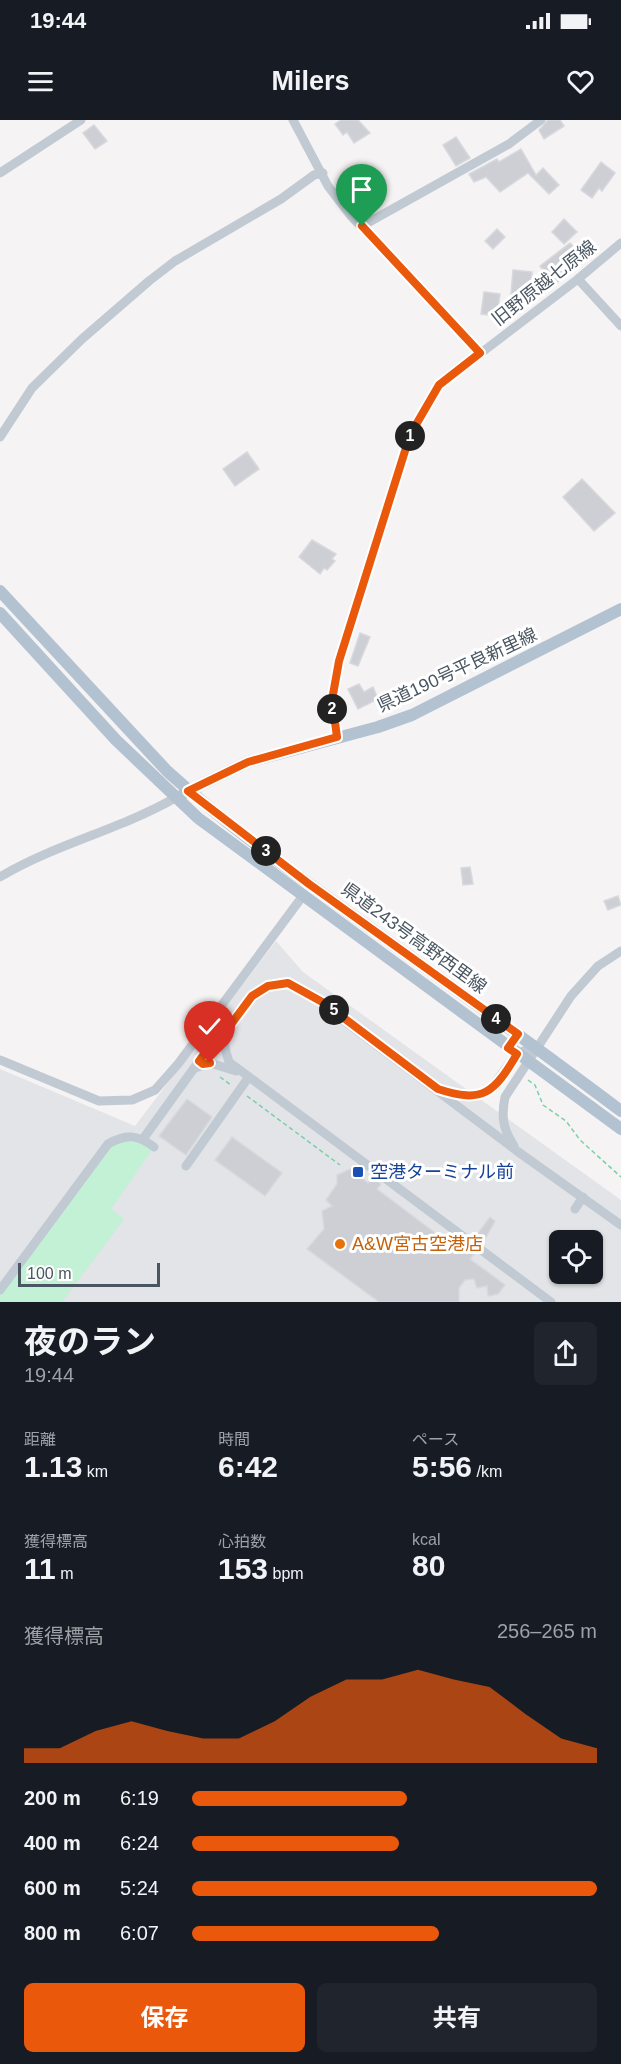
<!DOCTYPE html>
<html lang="ja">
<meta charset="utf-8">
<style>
body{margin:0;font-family:Arial,"Noto Sans JP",sans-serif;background:#20242c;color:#f1f3f6;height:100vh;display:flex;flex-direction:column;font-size:22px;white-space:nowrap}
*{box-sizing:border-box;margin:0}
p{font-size:20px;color:#9ea1a6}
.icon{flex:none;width:33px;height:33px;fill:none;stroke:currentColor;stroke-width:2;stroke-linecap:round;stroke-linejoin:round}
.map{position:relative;height:1182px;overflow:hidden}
.drawer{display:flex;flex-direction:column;background:#171b24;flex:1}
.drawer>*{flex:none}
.tools{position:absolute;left:549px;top:1110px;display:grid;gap:12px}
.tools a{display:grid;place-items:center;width:54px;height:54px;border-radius:9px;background:#171b24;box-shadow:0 2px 4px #0004;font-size:30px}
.scale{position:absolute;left:18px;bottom:15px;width:142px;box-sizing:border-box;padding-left:6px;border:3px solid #4a5661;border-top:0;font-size:16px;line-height:21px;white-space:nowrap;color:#4a5661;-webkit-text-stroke:4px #fff;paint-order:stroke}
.pin{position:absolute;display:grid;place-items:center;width:51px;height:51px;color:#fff;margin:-62px -26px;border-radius:50% 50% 50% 0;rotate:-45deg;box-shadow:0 0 6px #0007}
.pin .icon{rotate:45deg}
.km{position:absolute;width:30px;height:30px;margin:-15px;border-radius:50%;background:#222;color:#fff;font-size:16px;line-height:30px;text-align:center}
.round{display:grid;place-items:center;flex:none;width:63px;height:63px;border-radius:9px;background:#20242c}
.headline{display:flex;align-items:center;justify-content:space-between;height:102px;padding:0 24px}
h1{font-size:33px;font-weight:700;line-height:45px}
.stats{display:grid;grid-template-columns:repeat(3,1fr);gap:9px;height:102px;padding:6px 24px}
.stats div{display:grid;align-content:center}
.stats b{font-size:30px;font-weight:700}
.stats small{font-size:16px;font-weight:400}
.stats p{font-size:16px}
.chart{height:168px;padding:12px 24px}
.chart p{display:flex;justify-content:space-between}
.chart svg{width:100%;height:108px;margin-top:6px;fill:#ea580c;opacity:.7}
.button{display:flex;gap:12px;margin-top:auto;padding:12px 24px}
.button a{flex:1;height:69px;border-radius:9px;background:#ea580c;color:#fff;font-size:24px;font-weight:700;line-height:69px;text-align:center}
.button a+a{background:#20242c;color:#f1f3f6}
ul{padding:0 24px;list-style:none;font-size:20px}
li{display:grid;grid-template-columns:96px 72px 1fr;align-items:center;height:45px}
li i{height:15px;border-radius:8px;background:#ea580c}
.status{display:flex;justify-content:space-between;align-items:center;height:42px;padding:0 30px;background:#171b24;direction:ltr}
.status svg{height:16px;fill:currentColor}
header{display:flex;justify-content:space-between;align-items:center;height:78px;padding:0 24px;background:#171b24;font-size:27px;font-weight:700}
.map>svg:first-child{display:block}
</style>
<div class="status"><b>19:44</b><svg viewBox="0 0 49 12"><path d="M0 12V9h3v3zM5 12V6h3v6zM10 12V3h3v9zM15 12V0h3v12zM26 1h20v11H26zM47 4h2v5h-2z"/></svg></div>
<header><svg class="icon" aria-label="menu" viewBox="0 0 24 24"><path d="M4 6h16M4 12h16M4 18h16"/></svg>Milers<svg class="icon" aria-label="heart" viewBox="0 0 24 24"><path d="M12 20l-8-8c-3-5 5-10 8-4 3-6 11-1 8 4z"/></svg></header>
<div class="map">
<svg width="621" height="1182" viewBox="0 0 621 1182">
<rect width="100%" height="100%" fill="#f5f3f3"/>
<path fill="#e2e4e7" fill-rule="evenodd" d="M276 821 303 852 621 1080V1182H0V949L135 1006ZM560 1120H592V1154H560Z"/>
<path fill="#c3f1d5" d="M120 1017 154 1027 111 1089 124 1099 62 1182H0V1170L108 1024Z"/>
<g fill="#cdcfd5" stroke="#d7d9de" stroke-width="1.5">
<path d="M341 0H358L370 13 354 23 347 12 343 15 335 4Z"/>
<path d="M548 0H560L564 6 544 19 539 10Z"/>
<path d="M94 5 107 21 95 29 83 13Z"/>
<path d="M456 17 470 38 456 46 443 25Z"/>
<path d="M521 29 536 55 543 48 559 65 549 74 528 53 500 72 486 57 474 62 469 54 497 39 499 42Z"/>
<path d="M601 42 615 53 602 71 599 68 592 78 581 70Z"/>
<path d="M564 99 577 112 564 124 552 112Z"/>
<path d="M497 109 505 117 493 129 485 121Z"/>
<path d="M570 123 586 140 555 164 540 146Z"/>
<path d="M513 150 532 152 530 176 511 174Z"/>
<path d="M484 172 500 174 497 196 481 194Z"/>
<path d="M247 332 259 349 235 366 223 349Z"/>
<path d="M582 359 615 393 594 411 563 377Z"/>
<path d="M312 420 336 434 332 439 335 441 327 450 324 448 320 454 299 437Z"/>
<path d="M360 513 370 517 358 546 350 543Z"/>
<path d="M359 564 364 572 373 567 378 579 358 589 348 569Z"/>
<path d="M470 747 473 764 463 765 461 748Z"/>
<path d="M618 776 621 785 608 790 604 781Z"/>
<path d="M187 979 212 997 186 1035 159 1016Z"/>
<path d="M232 1017 282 1053 265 1076 215 1040Z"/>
<path d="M350 1049 368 1063 372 1057 381 1064 377 1069 462 1133 466 1127 475 1133 470 1139 505 1165 498 1174 488 1176 487 1166 477 1168 474 1159 465 1160 459 1168V1182H379L307 1129 324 1109 322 1091 332 1086 326 1080 337 1064V1055Z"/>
<path d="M490 1097 495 1101 483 1123 475 1117Z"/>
</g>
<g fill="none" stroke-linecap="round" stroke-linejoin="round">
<g stroke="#7ad0a6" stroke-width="1.5" stroke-dasharray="4.5 3" stroke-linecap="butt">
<path d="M220 957 231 965"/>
<path d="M528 960 535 965 543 985 566 1001 580 1020 621 1057"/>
<path d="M247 976 340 1045"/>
</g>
<g stroke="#c1cad2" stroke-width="9">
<path d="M293 0 328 66 351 96 480 233"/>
<path d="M0 53 81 0"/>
<path d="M362 106 509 24 541 0"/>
<path d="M578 159 621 206"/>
<path d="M0 317 32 268 82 219 149 161 175 141 281 79 314 55 323 53"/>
<path d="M337 617 332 580 339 541 410 315 439 265 578 159 621 123"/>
<path d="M0 757C55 724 119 710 175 678"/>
<path d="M0 940 99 981 132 980 155 970 178 944 302 777"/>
<path d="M195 948 210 943 236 951"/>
<path d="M444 971C490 986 491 966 515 936 520 931 530 929 537 927"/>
<path d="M143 1019 215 919 226 911"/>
<path d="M514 1026C503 1009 501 997 505 977L571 876 598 846 621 831"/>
<path d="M186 1046 248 958"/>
<path d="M575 1089 583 1077"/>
<path d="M0 1170 108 1024C126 1014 137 1014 154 1027"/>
<path d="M551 1182 229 942C226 932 223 924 226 914 230 893 266 859 289 864 295 865 301 869 306 872L517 1031 621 1105"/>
</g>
<g stroke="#b3c2d1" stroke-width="12">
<path d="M0 471 167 651C232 710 305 761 376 812 458 871 540 930 621 991"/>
<path d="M0 493 116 620 198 698 621 1009"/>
<path d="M184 673 248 642 378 607 412 595 621 489"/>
</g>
</g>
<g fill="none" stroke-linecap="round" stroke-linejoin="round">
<defs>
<path id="route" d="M210 943 203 944 199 941 215 919 226 911 252 876 268 866 288 863 324 883 438 969C483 984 494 973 517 934L508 928 518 914 309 764 188 671 248 642 337 617 332 580 339 541 410 315 439 265 480 233 362 106"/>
</defs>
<use href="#route" stroke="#fff" stroke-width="12"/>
<use href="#route" stroke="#ea580c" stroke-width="8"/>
</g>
<rect fill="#1a4fb4" stroke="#fff" stroke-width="2" x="352" y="1046" width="12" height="12" rx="3"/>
<circle fill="#e8710a" stroke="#fff" stroke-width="2" cx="340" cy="1124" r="6"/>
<g text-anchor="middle" stroke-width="6" stroke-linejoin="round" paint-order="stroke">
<g font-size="18" fill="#4a5661" stroke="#fff">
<text transform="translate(544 163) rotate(-38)" y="6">旧野原越七原線</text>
<text transform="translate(457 550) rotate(-25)" y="6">県道190号平良新里線</text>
<text transform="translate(414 818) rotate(36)" y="6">県道243号高野西里線</text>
</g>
<g font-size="18" fill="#164399" stroke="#fff" text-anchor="start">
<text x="370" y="1058">空港ターミナル前</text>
</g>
<g font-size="18" fill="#c56008" stroke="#fff" text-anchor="start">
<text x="352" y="1130">A&amp;W宮古空港店</text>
</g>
</g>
</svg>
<div class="tools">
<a><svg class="icon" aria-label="locate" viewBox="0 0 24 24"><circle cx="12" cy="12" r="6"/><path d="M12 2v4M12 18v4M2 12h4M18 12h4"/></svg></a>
</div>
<div class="scale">100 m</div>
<div class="pin" style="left:362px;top:106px;background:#1e9e55"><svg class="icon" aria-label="arrive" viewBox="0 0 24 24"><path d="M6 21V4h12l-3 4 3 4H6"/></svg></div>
<div class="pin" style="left:210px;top:943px;background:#d93025"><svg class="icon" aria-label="check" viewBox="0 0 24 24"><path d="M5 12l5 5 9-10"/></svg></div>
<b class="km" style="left:410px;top:316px">1</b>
<b class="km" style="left:332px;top:589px">2</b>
<b class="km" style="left:266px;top:731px">3</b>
<b class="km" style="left:496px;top:899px">4</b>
<b class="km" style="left:334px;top:890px">5</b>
</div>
<section class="drawer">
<div class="headline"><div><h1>夜のラン</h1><p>19:44</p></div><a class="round"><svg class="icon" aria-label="share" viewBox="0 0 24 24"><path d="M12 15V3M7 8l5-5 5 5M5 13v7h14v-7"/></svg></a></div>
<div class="stats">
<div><p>距離</p><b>1.13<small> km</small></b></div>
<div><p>時間</p><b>6:42</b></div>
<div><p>ペース</p><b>5:56<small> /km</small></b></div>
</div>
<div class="stats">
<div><p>獲得標高</p><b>11<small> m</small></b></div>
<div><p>心拍数</p><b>153<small> bpm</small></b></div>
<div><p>kcal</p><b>80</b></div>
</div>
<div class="chart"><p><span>獲得標高</span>256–265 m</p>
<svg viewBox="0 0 160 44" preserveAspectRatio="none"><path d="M0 44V38L10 38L20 31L30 27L40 31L50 34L60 34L70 27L80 17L90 10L100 10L110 6L120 10L130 13L140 24L150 34L160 38V44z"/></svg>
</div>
<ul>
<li><b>200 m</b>6:19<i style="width:53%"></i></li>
<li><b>400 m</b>6:24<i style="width:51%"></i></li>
<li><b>600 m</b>5:24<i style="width:100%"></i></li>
<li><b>800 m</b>6:07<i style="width:61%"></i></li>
</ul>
<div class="button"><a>保存</a><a>共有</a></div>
</section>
